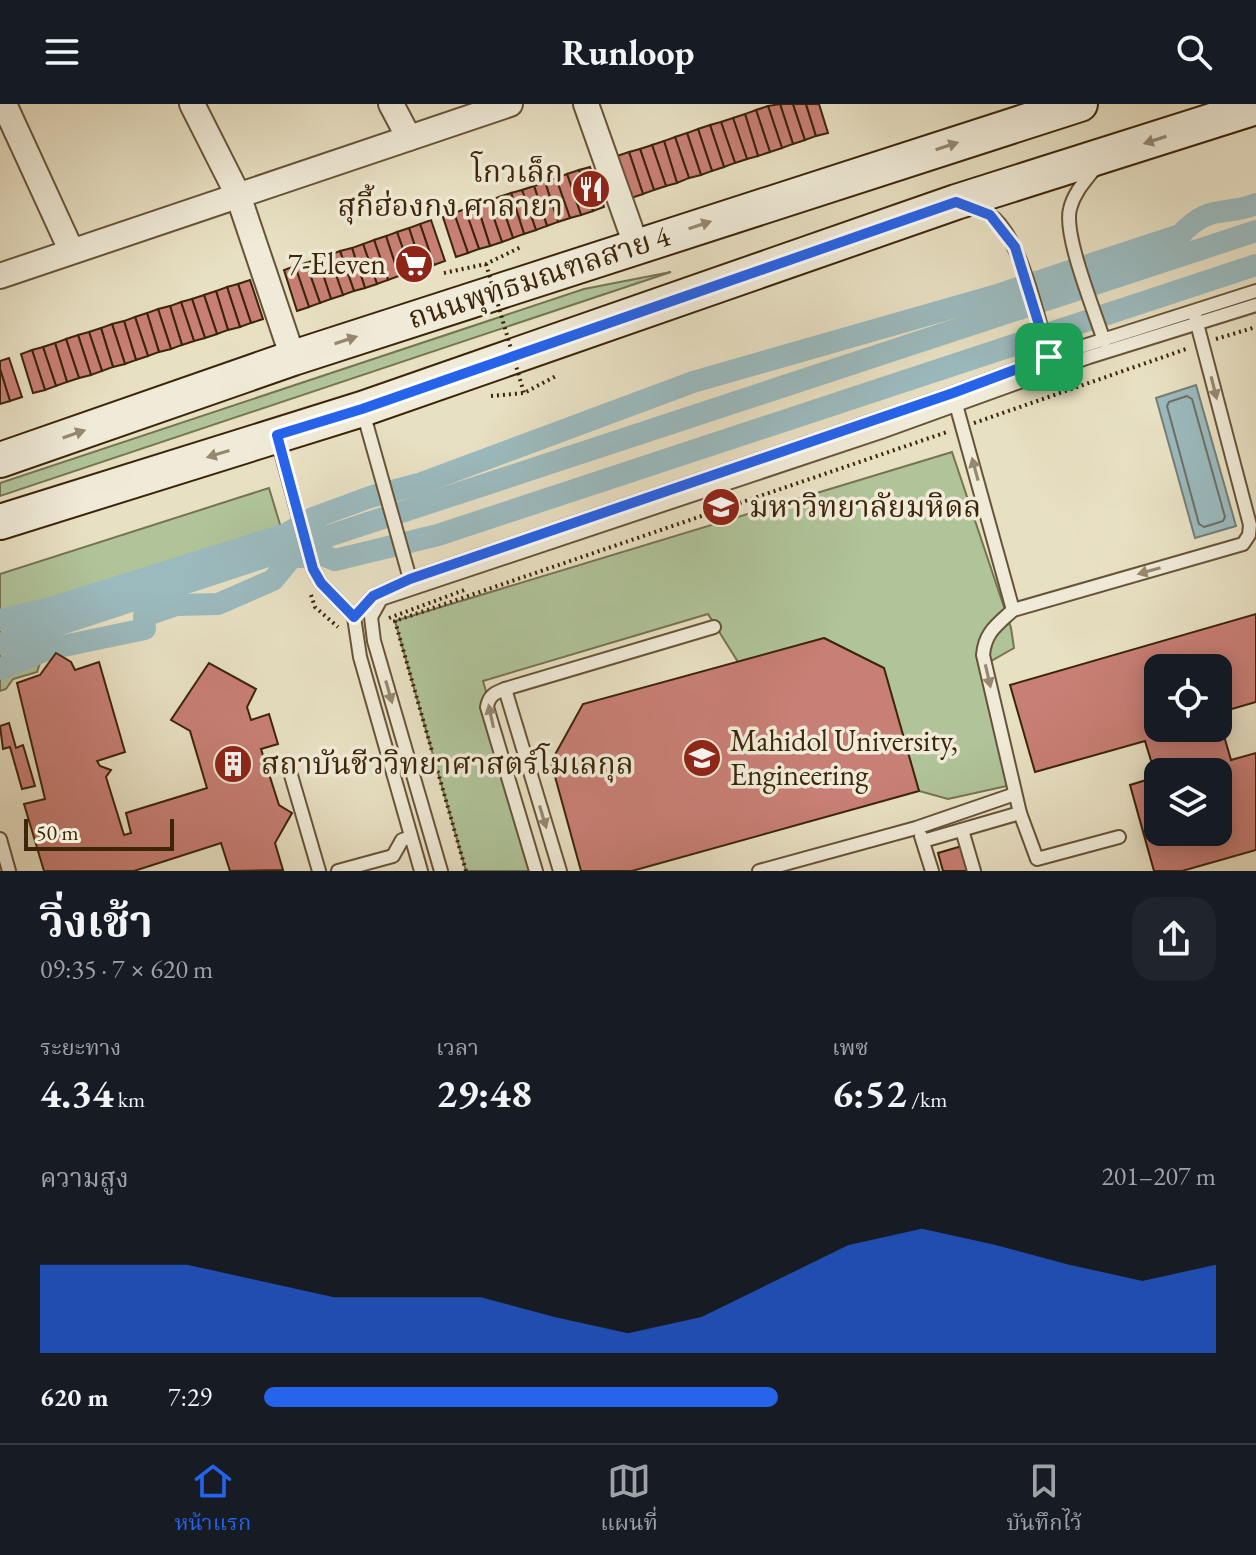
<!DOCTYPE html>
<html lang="th">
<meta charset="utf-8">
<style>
body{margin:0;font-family:"EB Garamond","Noto Serif Thai",serif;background:#20242c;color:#f1f3f6;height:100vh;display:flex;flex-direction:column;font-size:30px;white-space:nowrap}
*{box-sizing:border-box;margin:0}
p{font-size:26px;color:#9ea1a6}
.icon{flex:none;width:44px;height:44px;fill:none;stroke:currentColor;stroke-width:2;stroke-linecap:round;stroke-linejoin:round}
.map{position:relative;height:767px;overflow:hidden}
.details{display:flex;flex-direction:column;background:#171b24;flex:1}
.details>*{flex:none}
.fabs{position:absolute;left:1144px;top:550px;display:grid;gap:16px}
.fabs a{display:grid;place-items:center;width:88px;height:88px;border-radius:16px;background:#171b24;box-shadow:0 4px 20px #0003;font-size:40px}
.scale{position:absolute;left:24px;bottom:20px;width:150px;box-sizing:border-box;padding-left:8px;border:4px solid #3c2509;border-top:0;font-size:22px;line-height:28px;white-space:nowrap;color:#3c2509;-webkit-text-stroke:6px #f0ebd8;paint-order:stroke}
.pin{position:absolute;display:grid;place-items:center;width:68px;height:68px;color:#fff;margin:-34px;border-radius:16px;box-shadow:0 4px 12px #0006}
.round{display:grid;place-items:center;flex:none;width:84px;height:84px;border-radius:24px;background:#20242c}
.summary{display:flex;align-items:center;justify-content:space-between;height:136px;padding:0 40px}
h1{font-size:44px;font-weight:700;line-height:60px}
.figures{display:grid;grid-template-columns:repeat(3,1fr);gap:12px;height:136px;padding:8px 40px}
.figures div{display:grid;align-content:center}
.figures b{font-size:40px;font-weight:700}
.figures small{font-size:22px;font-weight:400}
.figures p{font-size:22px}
.chart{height:224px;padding:16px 40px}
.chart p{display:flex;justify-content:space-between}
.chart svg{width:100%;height:144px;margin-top:8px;fill:#2563eb;opacity:.7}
ul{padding:0 40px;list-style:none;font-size:26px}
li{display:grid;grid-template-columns:128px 96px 1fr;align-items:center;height:60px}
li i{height:20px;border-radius:10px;background:#2563eb}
header{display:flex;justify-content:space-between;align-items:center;height:104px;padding:0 40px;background:#171b24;font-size:36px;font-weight:700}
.menu{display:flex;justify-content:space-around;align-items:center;height:112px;border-top:2px solid #363941;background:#171b24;font-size:22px;color:#9ea1a6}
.menu a{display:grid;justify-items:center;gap:4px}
.menu .on{color:#2563eb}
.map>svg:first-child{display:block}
</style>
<header><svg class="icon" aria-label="menu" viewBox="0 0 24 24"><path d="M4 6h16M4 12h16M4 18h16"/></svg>Runloop<svg class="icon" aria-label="search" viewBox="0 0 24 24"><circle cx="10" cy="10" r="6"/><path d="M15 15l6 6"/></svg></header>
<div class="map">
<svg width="1256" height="767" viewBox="0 0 1256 767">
<rect width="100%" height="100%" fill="#e8e0c3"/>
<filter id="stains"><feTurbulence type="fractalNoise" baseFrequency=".0025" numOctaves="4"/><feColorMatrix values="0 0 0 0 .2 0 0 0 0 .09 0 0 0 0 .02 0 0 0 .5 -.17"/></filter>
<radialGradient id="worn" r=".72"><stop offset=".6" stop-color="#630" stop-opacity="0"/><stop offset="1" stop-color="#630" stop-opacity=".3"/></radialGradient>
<g fill="#b0c399" stroke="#767451" stroke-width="2">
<path d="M671 168 0 392V379L584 185Z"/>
<path d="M952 348 1011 524 1014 544 986 560 1020 679 948 695 919 687 883 564 824 534 738 558 708 510 483 577 537 767H466L395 517Z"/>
<path d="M269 384 282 427 61 496 37 568 13 575 6 585 0 587V470Z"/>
</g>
<path fill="#9bbabe" stroke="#757e76" stroke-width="2" d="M1196 281 1236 422 1195 434 1156 294Z"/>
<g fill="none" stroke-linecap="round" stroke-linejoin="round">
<path stroke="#6c7064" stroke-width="2" d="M1187 292 1192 295 1225 413 1223 417 1204 423 1199 420 1167 302 1169 298Z"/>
<g stroke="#9bbabe" stroke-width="22">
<path d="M1256 100C1222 113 1210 99 1180 131L997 191 693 278 419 380 370 393 313 414 323 451 335 456 438 431 1256 161"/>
<path d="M0 516 54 503 286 430 313 414 315 423"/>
<path d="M0 540 1256 127"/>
<path d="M0 565 49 545 145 525 144 512 176 501 218 500 273 476 292 453H309"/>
</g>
</g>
<g fill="#c87f75" stroke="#3c2509" stroke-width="2" fill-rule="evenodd">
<path d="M780 0H793L805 36 793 40Z"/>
<path d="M780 0 793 40 782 44 768 2Z"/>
<path d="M793 0H806L816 32 805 36Z"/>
<path d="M806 0H819L828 29 816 32Z"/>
<path d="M768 2 782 44 770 48 756 6Z"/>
<path d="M756 6 770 48 758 52 745 10Z"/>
<path d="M745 10 758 52 747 55 733 14Z"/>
<path d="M733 14 747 55 735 59 721 18Z"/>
<path d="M721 18 735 59 724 63 710 21Z"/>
<path d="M710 21 724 63 712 67 698 25Z"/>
<path d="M698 25 712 67 701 71 687 29Z"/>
<path d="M687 29 701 71 689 74 675 33Z"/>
<path d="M675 33 689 74 677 79 664 37Z"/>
<path d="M664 37 677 79 666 82 652 41Z"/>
<path d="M652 41 666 82 654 86 640 45Z"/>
<path d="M640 45 654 86 643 90 629 48Z"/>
<path d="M629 48 643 90 631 94 617 52Z"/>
<path d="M590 63 604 103 593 107 579 66Z"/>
<path d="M579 66 593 107 581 111 567 70Z"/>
<path d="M567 70 581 111 570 114 556 74Z"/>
<path d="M556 74 570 114 558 118 545 78Z"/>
<path d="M545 78 558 118 547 122 534 82Z"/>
<path d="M534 82 547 122 536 126 522 86Z"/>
<path d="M522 86 536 126 524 130 511 89Z"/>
<path d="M511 89 524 130 513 134 499 93Z"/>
<path d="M499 93 513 134 502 138 488 97Z"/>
<path d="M488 97 502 138 490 142 477 101Z"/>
<path d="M477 101 490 142 479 145 465 105Z"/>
<path d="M465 105 479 145 468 149 454 109Z"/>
<path d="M454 109 468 149 456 153 443 113Z"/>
<path d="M431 116 445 157 434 161 420 120Z"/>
<path d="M420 120 434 161 422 164 409 124Z"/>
<path d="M409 124 422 164 411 168 397 128Z"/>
<path d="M397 128 411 168 399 172 386 132Z"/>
<path d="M386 132 399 172 388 176 374 136Z"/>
<path d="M374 136 388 176 377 180 363 140Z"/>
<path d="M363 140 377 180 365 184 352 144Z"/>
<path d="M352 144 365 184 354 187 340 147Z"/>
<path d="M340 147 354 187 343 191 329 151Z"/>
<path d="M329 151 343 191 331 195 318 155Z"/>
<path d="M318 155 331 195 320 199 306 159Z"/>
<path d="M306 159 320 199 309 203 295 162Z"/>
<path d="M295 162 309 203 297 207 284 166Z"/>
<path d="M250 176 263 215 251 219 238 180Z"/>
<path d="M238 180 251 219 240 223 227 183Z"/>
<path d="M227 183 240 223 228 226 216 187Z"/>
<path d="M216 187 228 226 217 230 204 191Z"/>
<path d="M204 191 217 230 205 234 192 195Z"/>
<path d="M192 195 205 234 194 237 181 198Z"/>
<path d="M181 198 194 237 182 241 170 202Z"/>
<path d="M170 202 182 241 171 245 158 205Z"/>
<path d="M158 205 171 245 159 248 147 209Z"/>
<path d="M147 209 159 248 148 252 135 213Z"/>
<path d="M135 213 148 252 136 256 124 217Z"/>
<path d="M124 217 136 256 125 260 112 220Z"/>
<path d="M112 220 125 260 113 263 101 224Z"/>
<path d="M101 224 113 263 102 267 89 228Z"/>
<path d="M89 228 102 267 91 271 78 231Z"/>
<path d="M78 231 91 271 79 274 66 235Z"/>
<path d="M66 235 79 274 67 278 55 239Z"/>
<path d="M55 239 67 278 56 282 43 243Z"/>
<path d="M43 243 56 282 45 286 32 246Z"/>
<path d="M32 246 45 286 33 289 21 250Z"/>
<path d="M9 254 22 293 10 297 0 265V257Z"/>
<path d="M0 265 10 297 0 300Z"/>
<path d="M1256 510V598L1218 609V564H1158V624H1218V611L1231 656 1256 649V746L1182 767H1154L1130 681 1156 673 1145 637 1035 668 1010 581ZM1158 668H1218V728H1158Z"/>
<path d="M824 534 884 564 919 687 632 767H581L551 658 583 600Z"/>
<path d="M56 549 71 558 75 566 99 558 125 648 97 657 100 662 111 666 106 673 124 731 131 729 126 709 207 684 190 627 171 616 209 559 256 585 247 603 251 616 269 610 278 640 261 645 279 701 292 709 275 739 283 766 230 767 221 739 134 767H44L24 700 45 695 17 579 40 571Z"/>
<path d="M9 619 16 644 23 641 35 682 22 685 10 643 3 645 0 622Z"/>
<path d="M962 742 969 767H943L938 749Z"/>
</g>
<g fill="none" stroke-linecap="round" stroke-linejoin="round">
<defs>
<g id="service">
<path d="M1096 63C1086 76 1074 88 1070 105 1063 131 1095 208 1104 237"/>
<path d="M967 102C974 105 984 107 990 111 1020 130 1039 217 1049 253"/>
<path d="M955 297 1013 506 1243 440 1249 431 1250 421 1195 212"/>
<path d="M363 308 410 475"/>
<path d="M277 333 313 465 321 479 354 513"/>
<path d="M354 513 373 492 410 475 953 289 1049 253 1256 187"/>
<path d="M354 513 360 553 421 767"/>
<path d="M505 585 560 767"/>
<path d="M288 661 319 767"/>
<path d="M1020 709 1037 755 1119 733"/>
<path d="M962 726 974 767"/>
<path d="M921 732 932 767"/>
<path d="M0 735 9 767"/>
<path d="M923 737 1020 709 983 551C985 528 997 521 1013 506"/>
<path d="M338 767 393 752 402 736 411 733"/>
<path d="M441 767 374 537 371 513 381 495 881 328 1089 253 1256 201"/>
<path d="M536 767 487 603C489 591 495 589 505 585L714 523"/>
<path d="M759 767 916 724 1015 690"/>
</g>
<g id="minor">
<path d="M4 0 71 146"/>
<path d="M192 0 238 91 293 254"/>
<path d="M391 0 409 34"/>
<path d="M586 0 636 141"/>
<path d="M0 172 510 0"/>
</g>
<g id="secondary">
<path d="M0 356 293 254 1080 0"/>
<path d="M0 418 362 305 956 98 1256 3"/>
</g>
</defs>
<use href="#service" stroke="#675438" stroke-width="16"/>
<use href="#minor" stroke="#675438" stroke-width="28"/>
<use href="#secondary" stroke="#3c2509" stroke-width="38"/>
<g stroke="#3c2509" stroke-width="4" stroke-dasharray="2 4" stroke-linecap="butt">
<path d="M444 169 486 160 521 143"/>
<path d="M1216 235 1256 223"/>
<path d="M491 292 524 289 556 272"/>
<path d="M974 319 1189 244"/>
<path d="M311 491 315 503 338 523"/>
<path d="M389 514 467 485"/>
<path d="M466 767 395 517 947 328"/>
</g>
<use href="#service" stroke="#f0ebd8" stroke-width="12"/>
<use href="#minor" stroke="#f0ebd8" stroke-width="24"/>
<use href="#secondary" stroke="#f0ebd8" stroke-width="34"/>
<path stroke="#3c2509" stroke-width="4" stroke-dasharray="2 4" stroke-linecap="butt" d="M486 160 524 289"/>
</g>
<defs><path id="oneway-solid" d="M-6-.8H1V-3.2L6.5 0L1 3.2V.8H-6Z" transform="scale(2)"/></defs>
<g fill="#968870">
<use href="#oneway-solid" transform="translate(1155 36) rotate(162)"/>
<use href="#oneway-solid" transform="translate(947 42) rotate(-18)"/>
<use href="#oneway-solid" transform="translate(700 121) rotate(-18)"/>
<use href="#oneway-solid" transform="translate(346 236) rotate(-18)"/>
<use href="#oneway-solid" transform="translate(1214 284) rotate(76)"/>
<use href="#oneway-solid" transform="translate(74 330) rotate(-19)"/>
<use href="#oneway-solid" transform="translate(218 350) rotate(163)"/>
<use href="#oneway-solid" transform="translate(975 365) rotate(-105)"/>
<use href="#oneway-solid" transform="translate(1149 467) rotate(164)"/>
<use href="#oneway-solid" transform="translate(988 572) rotate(77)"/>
<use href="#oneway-solid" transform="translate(389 588) rotate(74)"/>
<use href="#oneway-solid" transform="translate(491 612) rotate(-102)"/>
<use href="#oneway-solid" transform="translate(543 713) rotate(73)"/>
</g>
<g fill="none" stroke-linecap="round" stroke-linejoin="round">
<defs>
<path id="route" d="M956 98 990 111 1015 143 1049 253 953 289 410 475 373 492 354 513 321 479 313 465 277 331 362 305Z"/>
</defs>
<use href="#route" stroke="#fff" stroke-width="16"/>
<use href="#route" stroke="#2563eb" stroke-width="10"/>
</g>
<defs>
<symbol id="restaurant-disc" viewBox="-11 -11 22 22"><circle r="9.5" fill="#8f2418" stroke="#f0ebd8"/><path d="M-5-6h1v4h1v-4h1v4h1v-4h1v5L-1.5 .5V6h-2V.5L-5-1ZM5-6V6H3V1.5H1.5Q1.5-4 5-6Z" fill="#fff"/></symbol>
<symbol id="supermarket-disc" viewBox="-11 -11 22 22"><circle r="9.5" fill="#8f2418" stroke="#f0ebd8"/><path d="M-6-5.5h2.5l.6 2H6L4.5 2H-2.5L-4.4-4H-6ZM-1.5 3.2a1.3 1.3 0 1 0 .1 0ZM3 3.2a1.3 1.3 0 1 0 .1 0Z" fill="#fff"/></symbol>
<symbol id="university-disc" viewBox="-11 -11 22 22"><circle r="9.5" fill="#8f2418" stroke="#f0ebd8"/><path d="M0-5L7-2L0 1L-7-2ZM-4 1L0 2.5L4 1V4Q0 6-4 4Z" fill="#fff"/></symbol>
<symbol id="building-disc" viewBox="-11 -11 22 22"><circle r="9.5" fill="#8f2418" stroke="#f0ebd8"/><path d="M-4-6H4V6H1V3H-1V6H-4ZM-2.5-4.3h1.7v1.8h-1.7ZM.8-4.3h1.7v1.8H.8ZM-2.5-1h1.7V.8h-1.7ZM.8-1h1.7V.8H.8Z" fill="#fff"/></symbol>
</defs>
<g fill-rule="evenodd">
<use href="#restaurant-disc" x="569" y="63" width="44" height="44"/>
<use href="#supermarket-disc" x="392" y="138" width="44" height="44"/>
<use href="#university-disc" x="699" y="381" width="44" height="44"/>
<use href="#university-disc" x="680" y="632" width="44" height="44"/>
<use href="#building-disc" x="211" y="638" width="44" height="44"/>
</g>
<g text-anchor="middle" stroke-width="7" stroke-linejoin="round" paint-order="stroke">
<g font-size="30" fill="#3c2509" stroke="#f0ebd8" text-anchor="start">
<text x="563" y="78" text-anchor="end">โกวเล็ก<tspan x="563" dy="34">สุกี้ฮ่องกง ศาลายา</tspan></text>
<text x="386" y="170" text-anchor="end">7-Eleven</text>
<text x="749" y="413">มหาวิทยาลัยมหิดล</text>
<text x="730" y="647">Mahidol University,<tspan x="730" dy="34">Engineering</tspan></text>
<text x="261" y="670">สถาบันชีววิทยาศาสตร์โมเลกุล</text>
</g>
<g font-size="30" fill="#3c2509" stroke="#f0ebd8">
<text transform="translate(539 173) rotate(-18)" y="10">ถนนพุทธมณฑลสาย 4</text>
</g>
</g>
<rect width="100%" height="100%" filter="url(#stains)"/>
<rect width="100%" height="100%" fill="url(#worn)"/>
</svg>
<div class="fabs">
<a><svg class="icon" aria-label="locate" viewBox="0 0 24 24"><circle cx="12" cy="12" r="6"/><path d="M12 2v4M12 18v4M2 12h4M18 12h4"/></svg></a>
<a><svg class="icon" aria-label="layers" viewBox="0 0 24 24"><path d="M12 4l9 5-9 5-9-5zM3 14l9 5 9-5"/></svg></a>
</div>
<div class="scale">50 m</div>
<div class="pin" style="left:1049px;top:253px;background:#1e9e55"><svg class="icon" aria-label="arrive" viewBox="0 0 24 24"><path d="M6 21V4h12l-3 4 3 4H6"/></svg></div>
</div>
<section class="details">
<div class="summary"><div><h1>วิ่งเช้า</h1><p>09:35 · 7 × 620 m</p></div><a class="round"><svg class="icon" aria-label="share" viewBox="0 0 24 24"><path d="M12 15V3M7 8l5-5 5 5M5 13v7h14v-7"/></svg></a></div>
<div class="figures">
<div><p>ระยะทาง</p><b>4.34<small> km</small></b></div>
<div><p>เวลา</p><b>29:48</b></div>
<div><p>เพซ</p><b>6:52<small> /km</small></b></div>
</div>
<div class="chart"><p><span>ความสูง</span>201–207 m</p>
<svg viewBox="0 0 160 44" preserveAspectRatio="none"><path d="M0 44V17L10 17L20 17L30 22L40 27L50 27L60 27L70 33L80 38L90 33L100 22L110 11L120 6L130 11L140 17L150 22L160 17V44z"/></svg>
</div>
<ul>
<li><b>620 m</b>7:29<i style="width:54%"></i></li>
</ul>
</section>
<nav class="menu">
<a class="on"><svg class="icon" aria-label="home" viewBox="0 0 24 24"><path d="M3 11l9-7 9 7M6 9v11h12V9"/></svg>หน้าแรก</a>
<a><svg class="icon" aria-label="map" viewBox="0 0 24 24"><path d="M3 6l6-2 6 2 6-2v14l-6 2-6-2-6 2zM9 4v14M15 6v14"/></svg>แผนที่</a>
<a><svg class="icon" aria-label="saved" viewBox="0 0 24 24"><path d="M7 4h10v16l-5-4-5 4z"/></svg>บันทึกไว้</a>
</nav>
